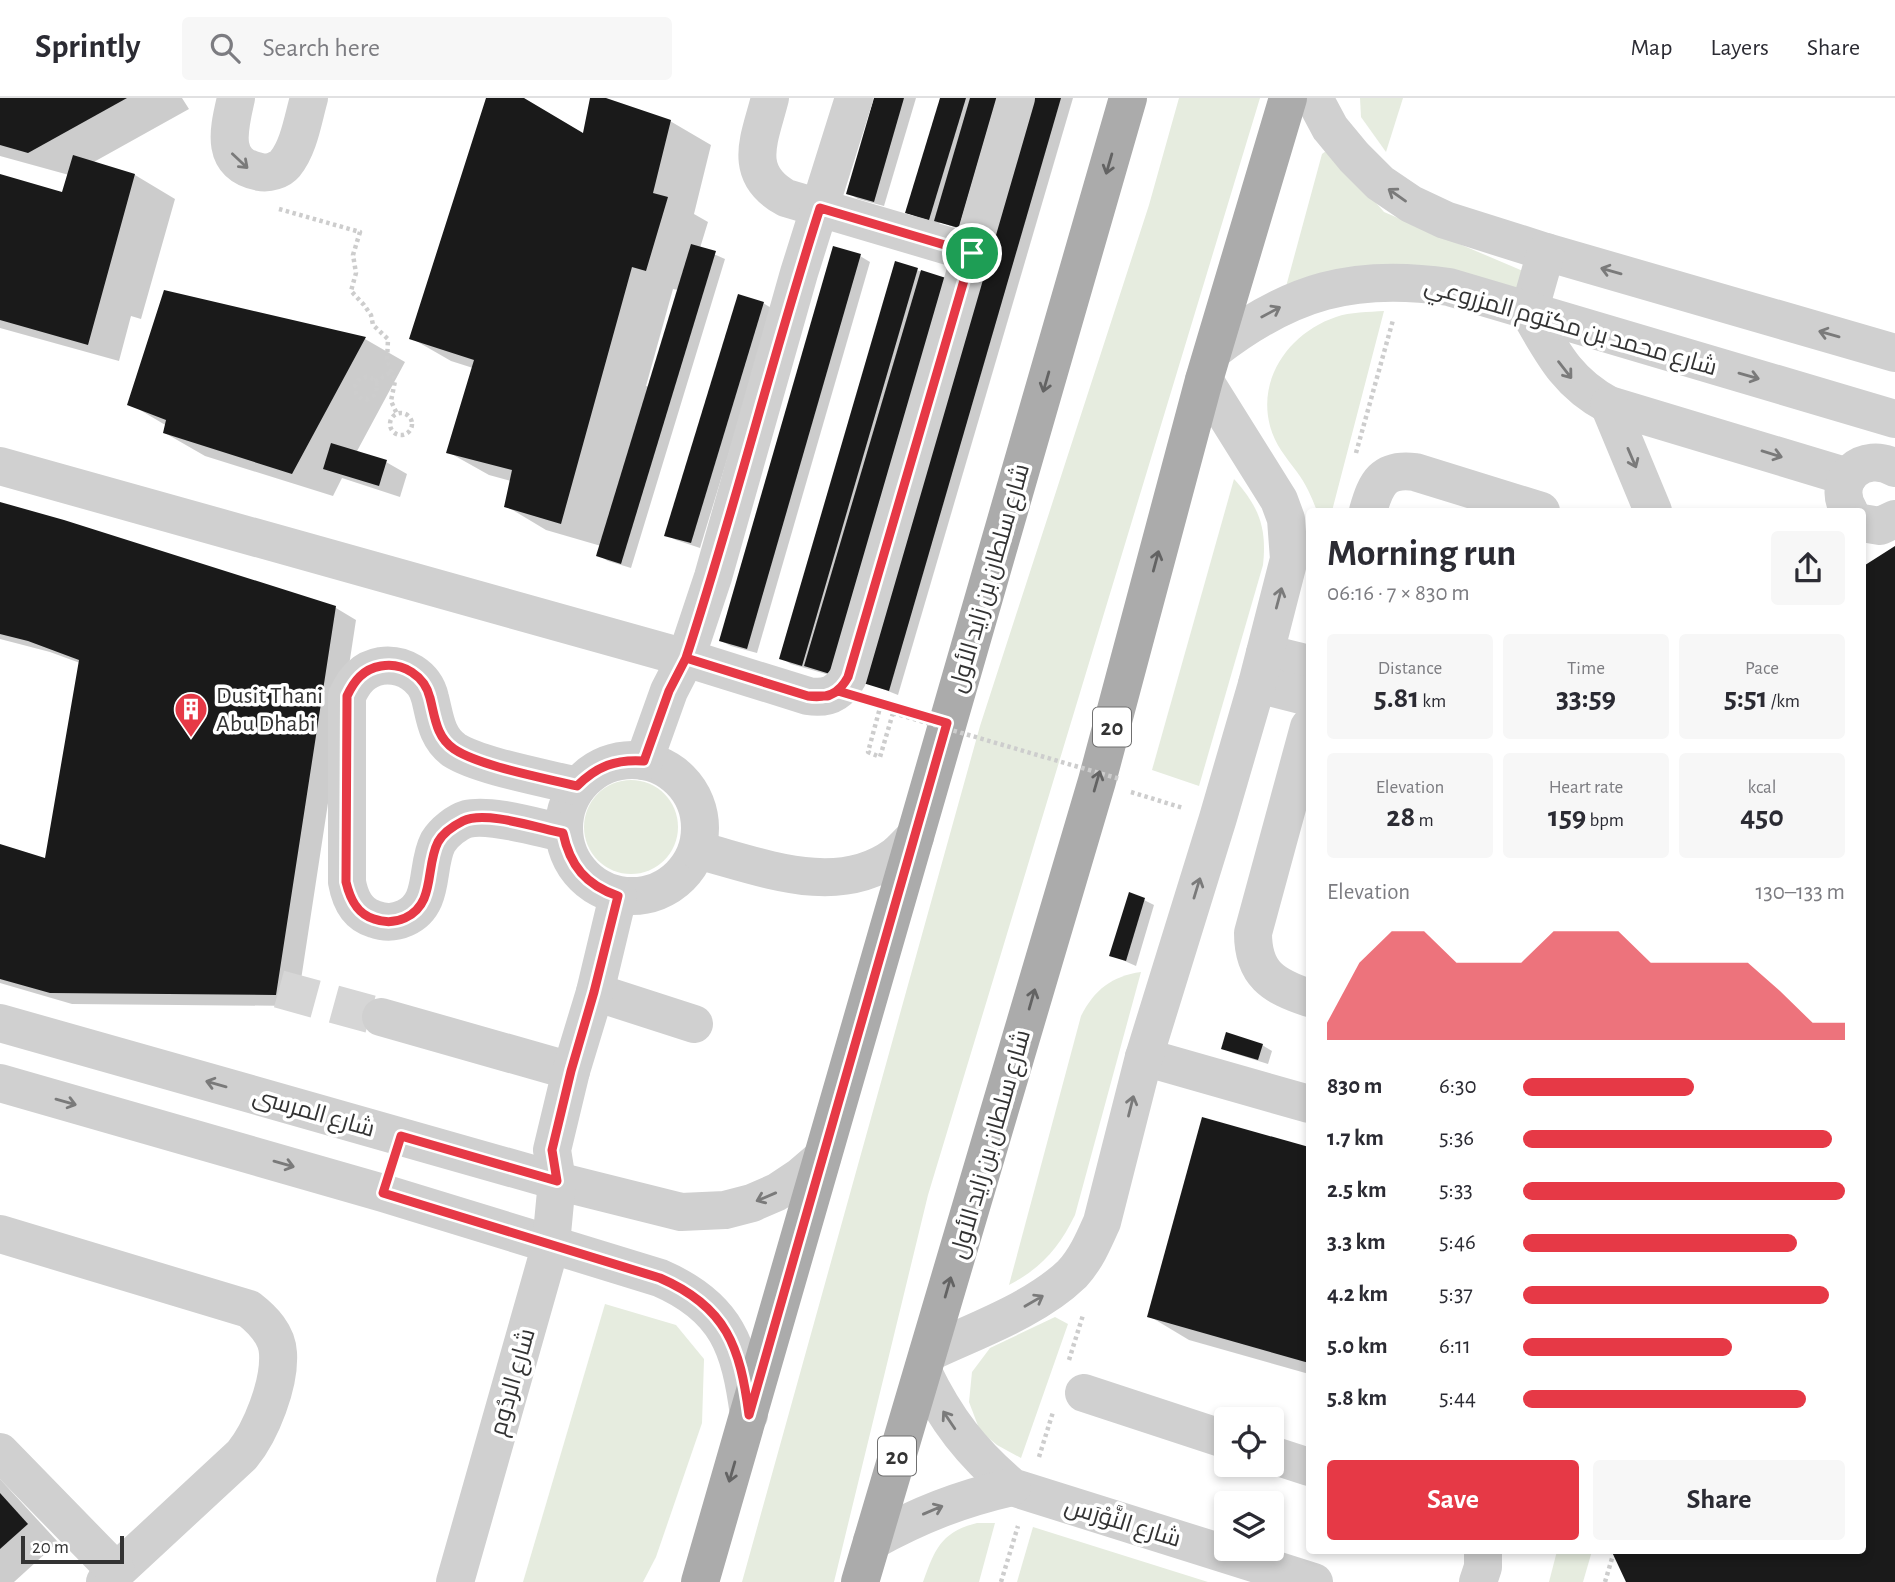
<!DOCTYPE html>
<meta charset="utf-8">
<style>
body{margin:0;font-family:"Alegreya Sans",Cairo,sans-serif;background:#f7f7f7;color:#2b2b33;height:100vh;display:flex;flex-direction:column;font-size:26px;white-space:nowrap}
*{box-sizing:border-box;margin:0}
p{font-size:23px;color:#7c7c81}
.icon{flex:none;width:38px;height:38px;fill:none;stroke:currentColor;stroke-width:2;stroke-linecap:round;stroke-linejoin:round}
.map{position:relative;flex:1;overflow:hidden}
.sheet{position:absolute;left:1306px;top:410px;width:560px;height:1046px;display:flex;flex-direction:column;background:#fff;border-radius:7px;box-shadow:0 4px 10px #0003}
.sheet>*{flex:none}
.controls{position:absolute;left:1214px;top:1309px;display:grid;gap:14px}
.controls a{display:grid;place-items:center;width:70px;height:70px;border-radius:7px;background:#fff;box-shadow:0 4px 10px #0003;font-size:35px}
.scale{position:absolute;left:21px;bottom:18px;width:103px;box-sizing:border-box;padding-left:7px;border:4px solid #333;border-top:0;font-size:19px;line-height:24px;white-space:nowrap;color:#333;-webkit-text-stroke:5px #fff;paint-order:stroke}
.pin{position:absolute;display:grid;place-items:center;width:60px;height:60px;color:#fff;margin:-30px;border:4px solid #fff;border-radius:50%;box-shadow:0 2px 7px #0007}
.round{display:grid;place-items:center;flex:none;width:74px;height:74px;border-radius:7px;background:#f7f7f7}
.overview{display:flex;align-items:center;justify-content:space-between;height:119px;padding:0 21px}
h1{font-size:38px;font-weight:700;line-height:52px}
.stats{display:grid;grid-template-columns:repeat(3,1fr);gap:10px;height:119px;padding:7px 21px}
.stats div{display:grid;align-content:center;border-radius:7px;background:#f7f7f7;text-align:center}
.stats b{font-size:30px;font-weight:700}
.stats small{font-size:19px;font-weight:400}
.stats p{font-size:19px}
.chart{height:196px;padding:14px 21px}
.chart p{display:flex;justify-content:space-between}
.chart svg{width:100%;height:126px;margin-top:7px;fill:#e63946;opacity:.7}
.button{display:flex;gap:14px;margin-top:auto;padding:14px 21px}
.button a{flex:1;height:80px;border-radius:7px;background:#e63946;color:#fff;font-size:28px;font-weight:700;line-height:80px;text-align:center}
.button a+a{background:#f7f7f7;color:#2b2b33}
ul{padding:0 21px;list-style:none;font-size:23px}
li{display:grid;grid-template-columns:112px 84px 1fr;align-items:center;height:52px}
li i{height:18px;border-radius:9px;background:#e63946}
header{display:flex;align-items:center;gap:42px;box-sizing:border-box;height:98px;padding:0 35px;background:#fff;border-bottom:2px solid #e1e1e2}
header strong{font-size:33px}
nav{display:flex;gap:38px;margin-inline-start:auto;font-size:24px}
.search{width:490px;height:63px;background:#f7f7f7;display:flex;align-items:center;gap:18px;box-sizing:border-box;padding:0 24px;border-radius:7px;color:#7c7c81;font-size:26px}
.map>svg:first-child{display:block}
</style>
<header>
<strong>Sprintly</strong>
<div class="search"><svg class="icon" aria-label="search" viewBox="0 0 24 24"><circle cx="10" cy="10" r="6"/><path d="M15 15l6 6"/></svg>Search here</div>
<nav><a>Map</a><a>Layers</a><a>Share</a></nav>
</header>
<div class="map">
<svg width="1895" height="1484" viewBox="0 0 1895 1484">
<rect width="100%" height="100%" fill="#fff"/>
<g fill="#e6ecdf">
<path d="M1179 0H1260L928 1097 834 1484H742L980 628 1149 107Z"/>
<path d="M1360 0H1403L1386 54 1361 19Z"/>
<path d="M1329 51 1384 114 1523 173 1519 192 1284 196 1322 56Z"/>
<path d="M1384 213 1332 413H1317C1312 400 1306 386 1297 374 1286 359 1275 347 1270 328 1257 279 1291 234 1336 219 1350 214 1369 214 1384 213Z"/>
<path d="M1234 381C1259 409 1267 429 1263 467L1199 688 1152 672Z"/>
<circle cx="631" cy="729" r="47"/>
<path d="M1141 874 1075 1117C1059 1150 1041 1170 1009 1187L1081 918C1094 892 1112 878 1141 874Z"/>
<path d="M605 1206 676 1227 704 1261 702 1325 656 1459 643 1484H523Z"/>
<path d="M1055 1219 1068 1226 1021 1360 997 1347 980 1333 969 1304 972 1274 990 1250Z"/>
<path d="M977 1425H995L979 1484H923C935 1451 941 1434 977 1425Z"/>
<path d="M1033 1429 1208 1484H1017Z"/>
<path d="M1557 1453H1592L1583 1484H1549Z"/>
</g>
<g fill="#0003" fill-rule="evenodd">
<path d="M0 0H182L189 11 92 65 135 77 175 101 141 221 131 218 119 263 0 230V78L63 96 69 77 0 58Z"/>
<path d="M488 0H522L584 37 592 0H601L670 23 711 47 694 116 708 124 700 150 725 161 631 470 608 463 598 457 601 448 546 432 506 408 511 383 489 377 448 354 473 270 451 263 411 240ZM673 191 678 192 649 289 646 288Z"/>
<path d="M876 0H916L884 108 858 101 848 95Z"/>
<path d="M942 0H1008L968 134 940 124 939 126 917 120 908 114Z"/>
<path d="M1035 0H1073L898 597 865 584Z"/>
<path d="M860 158 870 164 757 555 731 548 721 543Z"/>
<path d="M897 165 922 174 840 580 791 566 781 560Z"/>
<path d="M165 194 365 241 405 264 356 355 386 364 407 376 400 399 342 380 333 398 205 358 165 335 167 328 130 306Z"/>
<path d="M763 205 773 211 700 450 676 442 666 437Z"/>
<path d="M0 406 336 510 356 522 297 908 72 906 0 885V748L46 762 80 565 50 554 0 541Z"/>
<path d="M1144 802 1154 807 1136 868 1111 857Z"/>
<path d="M1262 947 1272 953 1268 966 1233 955 1223 950Z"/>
<path d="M1309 1051V1276L1189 1242 1149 1218Z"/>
<path d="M0 1381 58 1444 14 1484H0Z"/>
</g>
<g fill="#1a1a1a">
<path d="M0 0H127L28 55 0 47Z"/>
<path d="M486 0H524L583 35 590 0H606L671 22 653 95 668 99 646 173 632 169 561 426 504 409 512 372 446 355 474 262 409 241Z"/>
<path d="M874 0H904L874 104 846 96Z"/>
<path d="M940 0H966L929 122 905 115Z"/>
<path d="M970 0H997L959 130 934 123Z"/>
<path d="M1034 0H1061L889 593 863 585Z"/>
<path d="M73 57 135 76 88 247 0 222V76L62 94Z"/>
<path d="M691 146 716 153 621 466 596 458Z"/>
<path d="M833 148 861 156 747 551 719 543Z"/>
<path d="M895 163 918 170 802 568 779 561Z"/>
<path d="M921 172 946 180 830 576 804 568Z"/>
<path d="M164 192 366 239 292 376 163 335 166 322 127 307Z"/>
<path d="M738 196 764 204 691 445 664 438Z"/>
<path d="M331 345 387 362 379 388 323 371Z"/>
<path d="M0 404 64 422 336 508 276 897 50 895 0 881V746L45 760 79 562 28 543 0 536Z"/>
<path d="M1895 448V1484H1626L1611 1452H1862V469Z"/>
<path d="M1129 794 1145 800 1126 863 1109 858Z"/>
<path d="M1226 934 1263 946 1258 962 1221 951Z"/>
<path d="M1202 1019 1309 1049V1265L1147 1219Z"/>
<path d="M0 1395 28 1426 0 1451Z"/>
</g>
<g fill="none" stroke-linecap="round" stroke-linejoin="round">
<path stroke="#d6d6d6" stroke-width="38" stroke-dasharray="38 19" stroke-linecap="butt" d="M279 891 381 919"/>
<g stroke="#cdcdcd" stroke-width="4.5" stroke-dasharray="3.5 3.5" stroke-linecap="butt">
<path d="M279 111 360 134 353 157 356 175 351 193 364 207 371 217 373 227 388 241 387 263 395 283 391 303 397 316"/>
<circle cx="366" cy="290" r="11"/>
<path d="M375 284 391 274"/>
<circle cx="401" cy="326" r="11"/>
<path d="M1356 355 1393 222"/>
<path d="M876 604 914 616"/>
<path d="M881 606 868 654 880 659 893 615"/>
<path d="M1131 694 1183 710"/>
<path d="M1069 1262 1083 1217"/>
<path d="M1039 1359 1053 1314"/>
<path d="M1001 1484 1018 1428"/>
<path d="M1605 1484 1613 1457"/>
</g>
<g stroke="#d0d0d0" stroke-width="38">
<path d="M236 0C229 31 219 66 260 74 268 76 280 72 285 66 299 49 303 21 309 0"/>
<path d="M770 0C760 40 741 75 786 100L972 155"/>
<path d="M1314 0 1330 30 1354 59 1380 85 1411 106 1445 122 1546 154 1895 255"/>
<path d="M1546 154 1529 214C1552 254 1567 285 1609 307L1848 379"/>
<path d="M1214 252C1290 193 1354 175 1449 189L1895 321"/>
<path d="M1609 307 1653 413"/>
<path d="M0 368 686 560 808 598C826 601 839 596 848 579L1016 0"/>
<path d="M1368 413C1376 385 1383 370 1415 374L1541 413"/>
<path d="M1849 413C1830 381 1864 352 1895 370"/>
<path d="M1862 425 1880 428 1895 421"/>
<path d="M1265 555 1309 566"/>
<path d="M1257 586 1309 599"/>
<path d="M1309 629 1253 835C1253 876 1273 888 1309 900"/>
<circle cx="632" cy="730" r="68"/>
<path d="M644 663 669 593 686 560 713 479 799 175 854 0"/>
<path d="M563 735C539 730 490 715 467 721 457 724 444 734 438 744 425 769 436 806 405 820 394 825 385 825 374 821 357 816 350 801 347 784V598C354 583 363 571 381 568 403 565 425 578 430 600 435 619 436 639 454 652 479 668 545 680 577 688"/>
<path d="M697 752C760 768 836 801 895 758 902 753 908 745 915 739"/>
<path d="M595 894 694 926"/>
<path d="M381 919 571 973"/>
<path d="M0 925 557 1083 681 1114 725 1112 752 1105 777 1094 801 1078 822 1060"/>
<path d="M1144 959 1309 1006"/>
<path d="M0 985 383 1095 660 1180C727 1209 740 1249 749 1317"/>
<path d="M0 1136 249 1211C263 1222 277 1236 278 1255 280 1286 261 1334 242 1357L105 1484"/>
<path d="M928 1255C974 1233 1035 1212 1072 1176 1086 1161 1094 1142 1102 1124L1144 959 1218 720 1257 586 1289 461 1286 421 1279 402 1204 282"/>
<path d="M923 1274C946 1322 971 1354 1012 1389L1314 1484"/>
<path d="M1084 1295 1227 1342"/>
<path d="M0 1354 116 1473"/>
<path d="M1272 1357 1309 1369"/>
<path d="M872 1443C919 1417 960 1401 1012 1389"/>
<path d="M455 1484 551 1146 557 1083 552 1052 571 973 595 894 618 798"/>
<path d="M1478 1484 1483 1469V1452"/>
</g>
<g stroke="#ababab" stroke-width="38">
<path d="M700 1484 1128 0"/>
<path d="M860 1484 1097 683 1204 282 1288 0"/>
</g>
<path stroke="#cdcdcd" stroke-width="4.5" stroke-dasharray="3.5 3.5" stroke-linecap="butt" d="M893 615 1120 681"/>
</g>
<defs><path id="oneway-shaft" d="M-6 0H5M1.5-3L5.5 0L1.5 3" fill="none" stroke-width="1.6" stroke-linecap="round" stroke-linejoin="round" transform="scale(1.75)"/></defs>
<g stroke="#7a7a7a">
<use href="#oneway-shaft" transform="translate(240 63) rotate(43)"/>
<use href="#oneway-shaft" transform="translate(1397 97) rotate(-145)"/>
<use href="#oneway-shaft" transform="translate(1611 173) rotate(-164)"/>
<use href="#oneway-shaft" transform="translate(1271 214) rotate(-28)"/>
<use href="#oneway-shaft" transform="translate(1829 236) rotate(-164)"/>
<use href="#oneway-shaft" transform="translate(1565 272) rotate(52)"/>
<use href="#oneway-shaft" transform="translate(1749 278) rotate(16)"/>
<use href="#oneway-shaft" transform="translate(1772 356) rotate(17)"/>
<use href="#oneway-shaft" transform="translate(1632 360) rotate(67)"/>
<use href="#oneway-shaft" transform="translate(1279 500) rotate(-75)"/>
<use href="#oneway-shaft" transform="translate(1197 790) rotate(-73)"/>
<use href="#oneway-shaft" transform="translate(216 986) rotate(-164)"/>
<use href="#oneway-shaft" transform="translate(66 1004) rotate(16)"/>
<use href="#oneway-shaft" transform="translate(1131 1008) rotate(-76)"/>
<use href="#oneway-shaft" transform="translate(284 1066) rotate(16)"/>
<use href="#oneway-shaft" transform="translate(766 1099) rotate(157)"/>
<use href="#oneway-shaft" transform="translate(1034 1203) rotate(-30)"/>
<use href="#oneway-shaft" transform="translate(949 1322) rotate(-124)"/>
<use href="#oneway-shaft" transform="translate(933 1412) rotate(-23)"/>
</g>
<g stroke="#636363">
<use href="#oneway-shaft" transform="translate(1109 66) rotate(106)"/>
<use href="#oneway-shaft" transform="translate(1046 284) rotate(106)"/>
<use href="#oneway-shaft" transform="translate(1156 463) rotate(-75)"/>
<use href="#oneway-shaft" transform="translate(1097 683) rotate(-74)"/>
<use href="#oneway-shaft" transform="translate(1032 901) rotate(-74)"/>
<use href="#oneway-shaft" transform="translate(948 1189) rotate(-74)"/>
<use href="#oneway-shaft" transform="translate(732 1374) rotate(106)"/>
</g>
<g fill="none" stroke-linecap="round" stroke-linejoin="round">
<defs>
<path id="route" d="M972 155 848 579C839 596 826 601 808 598L686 560 669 593 644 663C616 661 597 668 577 688 545 680 479 668 454 651 436 639 435 619 430 600 425 578 403 564 381 568 363 571 354 583 347 598L346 784C350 801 357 816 374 821 385 825 394 825 405 820 436 806 425 769 438 744 443 735 453 728 463 723 485 712 538 730 563 735 570 768 586 787 618 798L594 894 571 973 552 1052 557 1083 401 1038 383 1095 660 1180C727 1209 740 1249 749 1317L947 625 838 593 828 598H808L686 560C735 411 772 259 820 110L972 155"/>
</defs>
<use href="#route" stroke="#fff" stroke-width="14"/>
<use href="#route" stroke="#e63946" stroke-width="9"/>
</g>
<defs>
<symbol id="building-pin" viewBox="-11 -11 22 30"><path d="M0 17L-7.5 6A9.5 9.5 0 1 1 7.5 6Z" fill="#e63946" stroke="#fff"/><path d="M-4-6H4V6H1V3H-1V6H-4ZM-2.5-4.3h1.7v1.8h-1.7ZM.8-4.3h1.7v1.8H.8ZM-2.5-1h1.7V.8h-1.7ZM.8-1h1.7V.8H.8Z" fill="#fff"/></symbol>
</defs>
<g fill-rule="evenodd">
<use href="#building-pin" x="172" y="592" width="38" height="52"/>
</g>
<g text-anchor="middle" stroke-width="7" stroke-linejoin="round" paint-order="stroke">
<g fill="#fff" stroke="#707070" stroke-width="2">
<rect x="1093" y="609.5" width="38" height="39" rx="5"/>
<rect x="878" y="1338.5" width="38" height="39" rx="5"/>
</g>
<g font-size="23" font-weight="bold" fill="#333">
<text x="1112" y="637">20</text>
<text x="897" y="1366">20</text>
</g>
<g font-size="24" fill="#333" stroke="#fff">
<text transform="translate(1571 228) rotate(16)" y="8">شارع محمد بن مكتوم المزروعي</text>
<text transform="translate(989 480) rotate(-74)" y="8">شارع سلطان بن زايد الأول</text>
<text transform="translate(314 1014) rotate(16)" y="8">شارع المرسى</text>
<text transform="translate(990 1046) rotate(-74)" y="8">شارع سلطان بن زايد الأول</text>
<text transform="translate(512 1284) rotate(-74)" y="8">شارع الردُوم</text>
<text transform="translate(1123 1424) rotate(17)" y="8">شارع النَّوْرَس</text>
</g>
<g font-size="24" fill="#333" stroke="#fff" text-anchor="start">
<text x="216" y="605">Dusit Thani<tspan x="216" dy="28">Abu Dhabi</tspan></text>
</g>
</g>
</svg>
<div class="controls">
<a><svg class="icon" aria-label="locate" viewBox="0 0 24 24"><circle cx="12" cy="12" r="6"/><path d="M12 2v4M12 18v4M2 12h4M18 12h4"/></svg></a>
<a><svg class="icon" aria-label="layers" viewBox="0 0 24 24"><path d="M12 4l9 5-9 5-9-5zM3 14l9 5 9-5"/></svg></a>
</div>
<div class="scale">20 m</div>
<div class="pin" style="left:972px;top:155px;background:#1e9e55"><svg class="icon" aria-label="arrive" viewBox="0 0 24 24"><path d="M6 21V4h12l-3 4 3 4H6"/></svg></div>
<section class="sheet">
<div class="overview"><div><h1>Morning run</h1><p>06:16 · 7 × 830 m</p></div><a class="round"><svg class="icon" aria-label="share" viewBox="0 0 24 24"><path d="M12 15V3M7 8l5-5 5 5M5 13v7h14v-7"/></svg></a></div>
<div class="stats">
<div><p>Distance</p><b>5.81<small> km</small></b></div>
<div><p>Time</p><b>33:59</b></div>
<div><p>Pace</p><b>5:51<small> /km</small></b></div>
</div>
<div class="stats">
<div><p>Elevation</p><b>28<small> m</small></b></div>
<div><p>Heart rate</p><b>159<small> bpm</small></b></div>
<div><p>kcal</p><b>450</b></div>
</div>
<div class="chart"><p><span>Elevation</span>130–133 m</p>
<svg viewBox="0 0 160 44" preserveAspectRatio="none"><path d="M0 44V38L10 17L20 6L30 6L40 17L50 17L60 17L70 6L80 6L90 6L100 17L110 17L120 17L130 17L140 27L150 38L160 38V44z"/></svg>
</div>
<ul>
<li><b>830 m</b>6:30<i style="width:53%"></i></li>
<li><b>1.7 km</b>5:36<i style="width:96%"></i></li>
<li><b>2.5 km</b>5:33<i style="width:100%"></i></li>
<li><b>3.3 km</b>5:46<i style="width:85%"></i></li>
<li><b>4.2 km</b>5:37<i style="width:95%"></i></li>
<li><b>5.0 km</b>6:11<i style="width:65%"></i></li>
<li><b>5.8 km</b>5:44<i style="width:88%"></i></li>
</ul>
<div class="button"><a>Save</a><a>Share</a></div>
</section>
</div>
